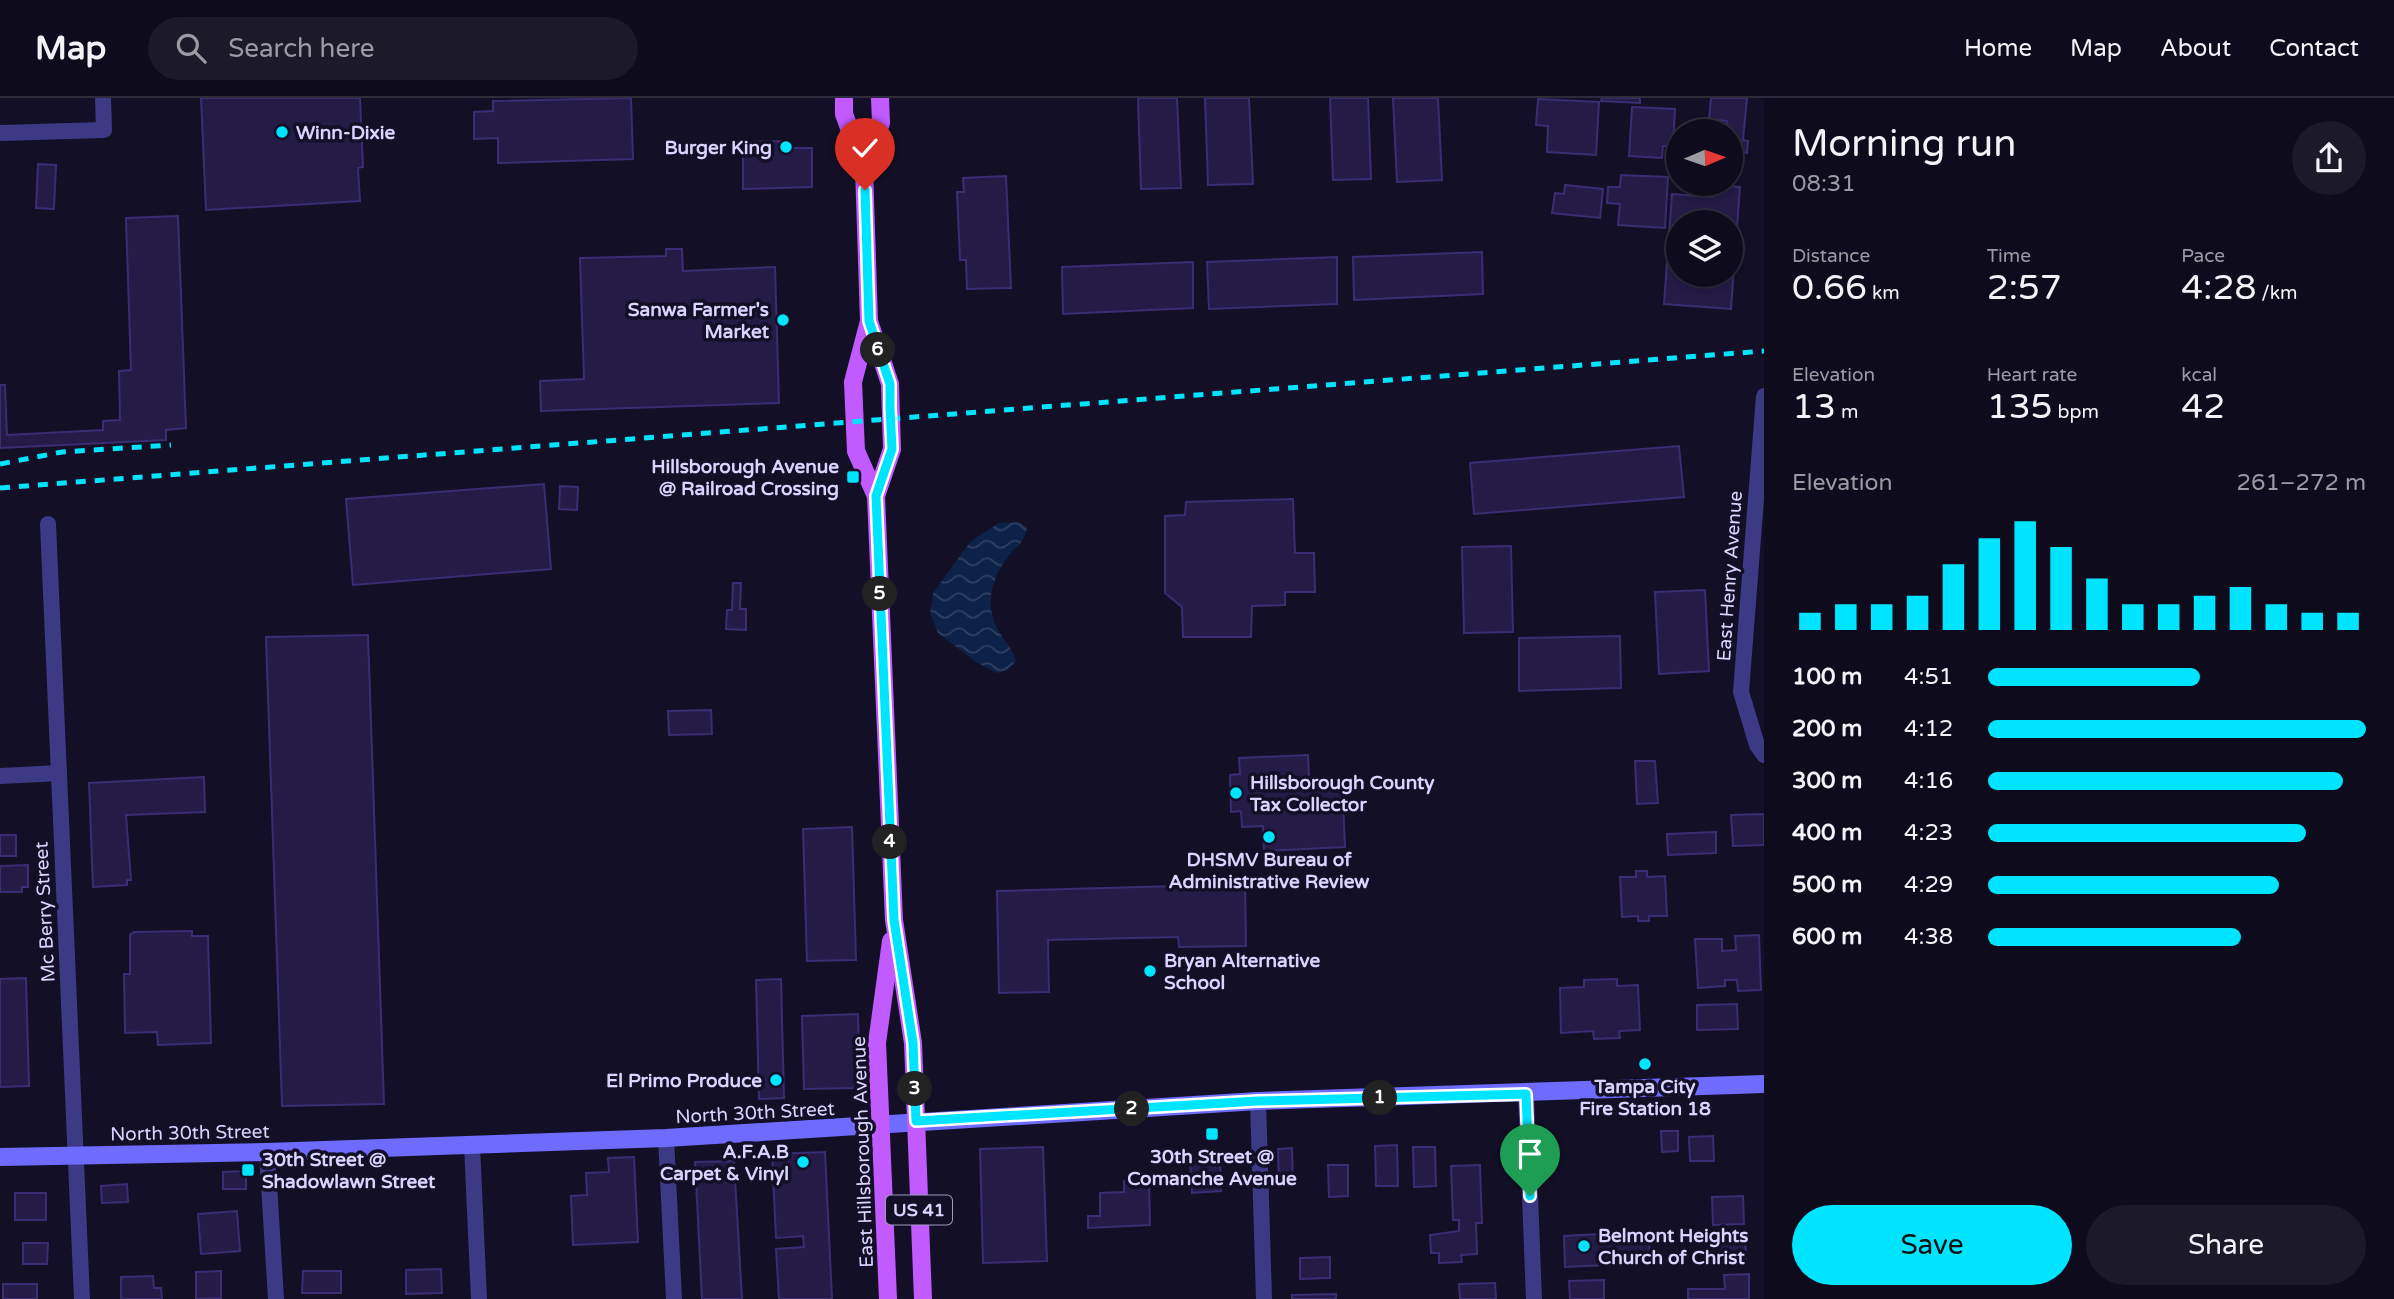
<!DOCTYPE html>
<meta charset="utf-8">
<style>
body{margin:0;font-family:"Varela Round",sans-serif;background:#1c1929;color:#f1f3f6;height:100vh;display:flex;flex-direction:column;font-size:26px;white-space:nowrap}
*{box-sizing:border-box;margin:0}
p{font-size:23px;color:#9b9ba3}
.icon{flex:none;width:38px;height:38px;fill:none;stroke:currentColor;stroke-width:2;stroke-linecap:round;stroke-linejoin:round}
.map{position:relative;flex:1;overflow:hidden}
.sheet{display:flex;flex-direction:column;background:#0e0b1c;width:630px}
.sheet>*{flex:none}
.needle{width:46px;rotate:88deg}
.fabs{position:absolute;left:1666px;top:21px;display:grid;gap:14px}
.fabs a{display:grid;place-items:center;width:77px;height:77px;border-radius:50%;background:#0e0b1c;box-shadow:0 4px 10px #0003,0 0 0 2px #2e2b3b;font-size:35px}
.pin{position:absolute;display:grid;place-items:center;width:60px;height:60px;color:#fff;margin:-72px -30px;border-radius:50% 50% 50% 0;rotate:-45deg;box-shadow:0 0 7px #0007}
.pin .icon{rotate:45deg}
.km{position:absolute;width:35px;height:35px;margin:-18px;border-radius:50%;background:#222;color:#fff;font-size:19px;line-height:35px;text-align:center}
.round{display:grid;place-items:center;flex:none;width:74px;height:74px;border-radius:37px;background:#1c1929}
.summary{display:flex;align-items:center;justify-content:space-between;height:119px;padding:0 28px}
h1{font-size:38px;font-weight:600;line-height:52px}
.metrics{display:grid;grid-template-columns:repeat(3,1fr);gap:10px;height:119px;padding:7px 28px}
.metrics div{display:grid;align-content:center}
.metrics b{font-size:35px;font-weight:600}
.metrics small{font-size:19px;font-weight:400}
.metrics p{font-size:19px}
.chart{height:196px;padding:14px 28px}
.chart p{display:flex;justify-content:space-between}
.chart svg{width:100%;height:126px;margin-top:7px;stroke:#00e5ff;stroke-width:6}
.button{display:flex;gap:14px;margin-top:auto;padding:14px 28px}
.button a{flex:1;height:80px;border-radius:42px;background:#00e5ff;color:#111;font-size:28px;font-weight:600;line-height:80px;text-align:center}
.button a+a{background:#1c1929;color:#f1f3f6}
ul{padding:0 28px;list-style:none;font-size:23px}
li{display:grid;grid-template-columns:112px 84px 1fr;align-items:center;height:52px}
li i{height:18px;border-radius:9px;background:#00e5ff}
header{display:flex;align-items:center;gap:42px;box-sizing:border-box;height:98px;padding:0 35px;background:#0e0b1c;border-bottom:2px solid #2e2b3b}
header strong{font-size:33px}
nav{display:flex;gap:38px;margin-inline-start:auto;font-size:24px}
.search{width:490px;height:63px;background:#1c1929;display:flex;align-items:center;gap:18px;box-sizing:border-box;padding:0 24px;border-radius:38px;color:#9b9ba3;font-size:26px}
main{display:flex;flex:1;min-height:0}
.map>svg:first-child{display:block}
</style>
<header>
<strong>Map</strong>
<div class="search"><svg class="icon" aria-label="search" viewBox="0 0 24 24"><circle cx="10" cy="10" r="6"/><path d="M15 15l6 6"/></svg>Search here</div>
<nav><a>Home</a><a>Map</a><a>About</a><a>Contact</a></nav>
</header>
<main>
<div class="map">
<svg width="1764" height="1201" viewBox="0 0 1764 1201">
<defs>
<pattern id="water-waves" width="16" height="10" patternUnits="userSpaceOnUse" patternTransform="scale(1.75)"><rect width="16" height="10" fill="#0c2248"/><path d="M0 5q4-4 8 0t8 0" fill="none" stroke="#2f4163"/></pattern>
</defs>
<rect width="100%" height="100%" fill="#130f26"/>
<path fill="url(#water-waves)" d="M1019 424 1027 430C1025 445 1015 449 1007 460 990 483 984 510 1000 535 1007 546 1013 552 1016 563L1008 572 997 575 976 564 938 535 930 515 933 495 970 444 999 425Z"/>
<g fill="#241b47" stroke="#3b2d73" stroke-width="2" fill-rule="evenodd">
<path d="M201 0H360L363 69 358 70 360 103 206 112Z"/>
<path d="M631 0 633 61 498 65V40L474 41V14L493 13V3Z"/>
<path d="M1138 0H1177L1181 90 1141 91Z"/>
<path d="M1205 0H1249L1253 86 1208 87Z"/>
<path d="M1330 0H1368L1371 81 1333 82Z"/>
<path d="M1393 0H1438L1442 82 1397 84Z"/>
<path d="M1602 0H1640V5L1601 3Z"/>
<path d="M1711 0H1747L1743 42 1748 43 1747 55 1731 51V33H1726L1727 23 1719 22 1718 32 1708 31Z"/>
<path d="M1538 1 1599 4 1596 57 1547 54 1548 28 1536 27Z"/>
<path d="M1632 9 1675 11 1673 48H1663L1662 60 1629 58Z"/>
<path d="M790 43V50H812V89L743 91V44Z"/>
<path d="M38 66 56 67 54 111 36 110Z"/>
<path d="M1621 77 1668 79 1665 130 1618 127 1620 106 1607 105 1608 89H1620Z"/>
<path d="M1006 78 1011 190 967 191 966 162H960L957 94H964L963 80Z"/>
<path d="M1565 87 1603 91 1600 120 1552 115 1555 95 1564 96Z"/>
<path d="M1713 87 1740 89 1731 211 1664 206 1672 96 1712 99ZM1678 124H1731V177H1678Z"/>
<path d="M178 118 186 330 166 332V342L0 350V287H5L7 337 103 332V323L120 322 119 273 131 272 126 120Z"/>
<path d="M666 151H682L683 173 775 169 779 305 541 313 540 283 584 281 580 160 666 158Z"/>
<path d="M1482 154 1483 196 1354 202 1353 159Z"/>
<path d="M1337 159V206L1209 211 1207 164Z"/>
<path d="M1193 164V210L1063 216 1062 169Z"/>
<path d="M1679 348 1684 399 1474 416 1470 365Z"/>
<path d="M544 386 551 471 353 487 346 401Z"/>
<path d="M560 388 578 389 577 412 559 411Z"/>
<path d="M1293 401 1295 455H1314L1315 494H1285V507L1252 508 1251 539H1183L1182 509 1165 495V418L1185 417 1186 404Z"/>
<path d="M1511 448 1513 534 1464 535 1462 449Z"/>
<path d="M733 485H741L740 511H746V532L726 531 727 512H732Z"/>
<path d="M1705 492 1709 573 1659 576 1655 494Z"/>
<path d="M368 537 384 1006 282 1008 266 539Z"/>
<path d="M1620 538 1621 590 1519 593V540Z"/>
<path d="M711 612 712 636 669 637 668 613Z"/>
<path d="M1308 657 1309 681 1342 680 1345 749 1264 753 1263 728 1242 729 1241 713 1231 714 1230 677 1240 676 1239 660Z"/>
<path d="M1635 663H1655L1658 705 1637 706Z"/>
<path d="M204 679 205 714 126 717 131 782H127V787L93 789 89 685Z"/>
<path d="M1764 716V747L1733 748 1731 717Z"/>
<path d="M852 729 856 862 807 863 803 731Z"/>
<path d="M1716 734V755L1668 757 1667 736Z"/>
<rect x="0" y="737" width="16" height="21"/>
<path d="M28 767V789H22V794H0V768Z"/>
<path d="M1636 773H1647V779L1665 778 1667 818H1649V823H1638V818L1622 819 1620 779H1636Z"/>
<path d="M1245 786 1246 848 1179 849 1178 839 1048 842 1049 894 999 895 997 793Z"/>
<path d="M192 833V838H208L211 945 158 947 157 934 125 935 124 876H130V837L134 834Z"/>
<path d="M1759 837 1761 892 1738 893 1737 882H1725V888L1698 890 1695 841H1722V853L1736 852 1735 838Z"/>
<path d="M26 880 29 988 0 989V881Z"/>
<path d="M781 881 784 1000 759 1001 756 882Z"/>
<path d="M1617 881V888L1638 887 1640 932 1619 933 1620 940 1594 941 1593 933 1561 935 1560 890 1584 889V882Z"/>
<path d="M1737 906 1738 931 1697 932V907Z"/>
<path d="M858 916 860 990 804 991 802 918Z"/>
<path d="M1661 1033H1678V1053L1662 1054Z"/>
<path d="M1713 1038 1714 1063H1690L1689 1039Z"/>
<path d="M1397 1047 1398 1088H1376L1375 1048Z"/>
<path d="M1043 1049 1047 1163 983 1165 980 1051Z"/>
<path d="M1413 1049H1435L1436 1088 1414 1089Z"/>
<path d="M1292 1050 1293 1085 1279 1086 1278 1051Z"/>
<path d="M825 1054 832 1201H779L776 1151 804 1149 803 1138 776 1140 772 1056Z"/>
<path d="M634 1059 638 1144 573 1147 571 1098 587 1097 586 1075 609 1074 608 1060Z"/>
<path d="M1220 1061 1221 1093 1192 1095 1190 1062Z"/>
<path d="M734 1063 742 1201H702L695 1064Z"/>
<path d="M1328 1067H1348V1098L1329 1099Z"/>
<path d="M1480 1067 1482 1125H1476L1477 1156 1461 1157 1462 1164 1439 1165V1155H1431L1430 1137 1459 1133V1122H1453L1451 1068Z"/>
<path d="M246 1073V1091H223V1074Z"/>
<path d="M1149 1082 1150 1127 1088 1130V1118H1100V1095L1124 1094V1083Z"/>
<path d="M127 1086 128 1104 102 1105 101 1088Z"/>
<rect x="15" y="1095" width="31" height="27"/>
<path d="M1743 1098 1744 1126 1713 1127 1712 1099Z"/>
<path d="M237 1113 240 1153 201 1156 198 1116Z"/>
<path d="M1599 1130H1609V1136L1649 1134 1650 1165 1565 1169 1564 1138 1600 1136Z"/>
<path d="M1745 1135 1746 1163 1715 1164 1714 1136Z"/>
<path d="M23 1145H48L47 1166H23Z"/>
<path d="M1330 1159V1180L1300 1181V1160Z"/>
<path d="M441 1171 442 1195 406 1196V1172Z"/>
<path d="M221 1173V1200L196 1201V1174Z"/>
<path d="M303 1173H341V1195H302Z"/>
<path d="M1749 1176V1201H1688V1191H1725L1724 1177Z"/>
<path d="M153 1178 154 1190H161L162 1201H121V1179Z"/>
<path d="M1604 1182V1201H1570L1569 1183Z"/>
<path d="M1495 1185 1496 1201H1460L1459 1186Z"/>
<rect x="3" y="1186" width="34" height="15"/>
<path d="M1336 1196V1201H1292V1197Z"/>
</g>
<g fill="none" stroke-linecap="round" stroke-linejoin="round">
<g stroke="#3d3a85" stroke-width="16">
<path d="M0 35 104 32 103 0"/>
<path d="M1764 298 1741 594 1757 647 1764 657"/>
<path d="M48 426 82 1201"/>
<path d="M0 678 59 675"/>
<path d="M1526 996 1534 1201"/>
<path d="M1258 1003 1264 1201"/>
<path d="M666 1040 674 1201"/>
<path d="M472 1047 479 1201"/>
<path d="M267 1054 276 1201"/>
</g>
<path stroke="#6f6bff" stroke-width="18" d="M0 1059 267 1054 666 1040 1258 1003 1764 986"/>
<g stroke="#c25bff" stroke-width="18">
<path d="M844 0V16L864 70 869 223 890 286 892 351 876 398 894 822 913 945 923 1201"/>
<path d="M864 70 881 25 880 0"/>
<path d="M869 223 853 284 856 353 876 398"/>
<path d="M888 1201 877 945 891 843"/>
</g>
<g stroke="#00e5ff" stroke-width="5" stroke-dasharray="10 9" stroke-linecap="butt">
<path d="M0 366 62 354 171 347"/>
<path d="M0 390 1764 253"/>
</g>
</g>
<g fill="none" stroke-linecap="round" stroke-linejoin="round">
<defs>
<path id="route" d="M865 92 869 223 890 286V310L892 351 876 398 894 822 913 945 916 1023 1258 1003 1526 996 1530 1098"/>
</defs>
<use href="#route" stroke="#fff" stroke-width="14"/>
<use href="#route" stroke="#00e5ff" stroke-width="9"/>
</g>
<g fill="#00e5ff" stroke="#130f26" stroke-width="2.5">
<circle cx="282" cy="34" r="7"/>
<circle cx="786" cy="49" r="7"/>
<circle cx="783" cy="222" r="7"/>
<rect x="846" y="372" width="14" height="14" rx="3.5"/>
<circle cx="1236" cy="695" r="7"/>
<circle cx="1269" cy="739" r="7"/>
<circle cx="1150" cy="873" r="7"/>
<circle cx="1645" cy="966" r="7"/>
<circle cx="776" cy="982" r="7"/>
<rect x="1205" y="1029" width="14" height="14" rx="3.5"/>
<circle cx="803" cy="1064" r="7"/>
<rect x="241" y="1065" width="14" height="14" rx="3.5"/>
<circle cx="1584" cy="1148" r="7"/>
</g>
<g text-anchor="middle" stroke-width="7" stroke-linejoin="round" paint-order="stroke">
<rect fill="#130f26" stroke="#9e99be" stroke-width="2" x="886" y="1097.5" width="66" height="29" rx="5"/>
<g font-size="18" font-weight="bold" fill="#d9d4ff">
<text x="919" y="1118">US 41</text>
</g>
<g font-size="19" font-weight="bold" fill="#d9d4ff" stroke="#130f26" text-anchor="start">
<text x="296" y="41">Winn-Dixie</text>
<text x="772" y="56" text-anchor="end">Burger King</text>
<text x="769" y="218" text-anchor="end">Sanwa Farmer's<tspan x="769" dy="22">Market</tspan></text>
<text x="839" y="375" text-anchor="end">Hillsborough Avenue<tspan x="839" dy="22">@ Railroad Crossing</tspan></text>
<text x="1250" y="691">Hillsborough County<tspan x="1250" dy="22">Tax Collector</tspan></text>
<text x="1269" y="768" text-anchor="middle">DHSMV Bureau of<tspan x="1269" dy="22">Administrative Review</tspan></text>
<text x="1164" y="869">Bryan Alternative<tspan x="1164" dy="22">School</tspan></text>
<text x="762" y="989" text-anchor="end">El Primo Produce</text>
<text x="1645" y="995" text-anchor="middle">Tampa City<tspan x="1645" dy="22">Fire Station 18</tspan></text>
<text x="789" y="1060" text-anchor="end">A.F.A.B<tspan x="789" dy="22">Carpet &amp; Vinyl</tspan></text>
<text x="1212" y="1065" text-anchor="middle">30th Street @<tspan x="1212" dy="22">Comanche Avenue</tspan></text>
<text x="262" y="1068">30th Street @<tspan x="262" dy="22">Shadowlawn Street</tspan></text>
<text x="1598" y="1144">Belmont Heights<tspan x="1598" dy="22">Church of Christ</tspan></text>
</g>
<g font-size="19" fill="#d9d4ff" stroke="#130f26">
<text transform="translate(1729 478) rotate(-86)" y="7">East Henry Avenue</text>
<text transform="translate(44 814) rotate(-93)" y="7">Mc Berry Street</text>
<text transform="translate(755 1014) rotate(-3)" y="7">North 30th Street</text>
<text transform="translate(190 1034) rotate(-1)" y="7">North 30th Street</text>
<text transform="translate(862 1054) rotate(-92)" y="7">East Hillsborough Avenue</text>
</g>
</g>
</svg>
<div class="fabs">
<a><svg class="needle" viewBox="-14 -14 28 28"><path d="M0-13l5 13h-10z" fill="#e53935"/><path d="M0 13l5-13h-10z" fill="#9b9ba3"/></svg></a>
<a><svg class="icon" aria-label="layers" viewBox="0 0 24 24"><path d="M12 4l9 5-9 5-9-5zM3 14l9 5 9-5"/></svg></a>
</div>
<div class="pin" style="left:1530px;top:1098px;background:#1e9e55"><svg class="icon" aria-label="arrive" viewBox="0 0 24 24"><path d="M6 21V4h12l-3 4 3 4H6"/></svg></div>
<div class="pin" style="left:865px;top:92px;background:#d93025"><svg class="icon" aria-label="check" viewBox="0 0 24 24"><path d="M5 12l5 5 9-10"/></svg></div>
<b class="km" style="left:1380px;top:1000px">1</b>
<b class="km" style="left:1132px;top:1011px">2</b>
<b class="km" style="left:915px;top:991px">3</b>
<b class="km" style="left:890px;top:744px">4</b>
<b class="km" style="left:880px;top:496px">5</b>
<b class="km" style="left:878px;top:252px">6</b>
</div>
<section class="sheet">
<div class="summary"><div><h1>Morning run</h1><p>08:31</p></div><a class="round"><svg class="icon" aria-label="share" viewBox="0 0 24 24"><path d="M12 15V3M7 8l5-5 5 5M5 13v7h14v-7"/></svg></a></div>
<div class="metrics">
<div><p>Distance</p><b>0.66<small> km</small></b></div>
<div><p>Time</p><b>2:57</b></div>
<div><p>Pace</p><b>4:28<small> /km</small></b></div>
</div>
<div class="metrics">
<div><p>Elevation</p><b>13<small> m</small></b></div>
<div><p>Heart rate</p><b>135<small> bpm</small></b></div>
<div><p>kcal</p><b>42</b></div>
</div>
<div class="chart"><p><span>Elevation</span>261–272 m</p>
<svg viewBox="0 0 160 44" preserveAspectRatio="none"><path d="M5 44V38M15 44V35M25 44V35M35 44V32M45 44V21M55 44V12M65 44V6M75 44V15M85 44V26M95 44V35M105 44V35M115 44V32M125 44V29M135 44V35M145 44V38M155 44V38"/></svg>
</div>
<ul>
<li><b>100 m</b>4:51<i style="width:56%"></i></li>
<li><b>200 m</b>4:12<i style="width:100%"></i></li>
<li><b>300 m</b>4:16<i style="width:94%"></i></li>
<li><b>400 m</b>4:23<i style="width:84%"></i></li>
<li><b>500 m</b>4:29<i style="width:77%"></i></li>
<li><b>600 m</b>4:38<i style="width:67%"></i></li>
</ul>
<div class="button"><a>Save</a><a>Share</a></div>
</section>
</main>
